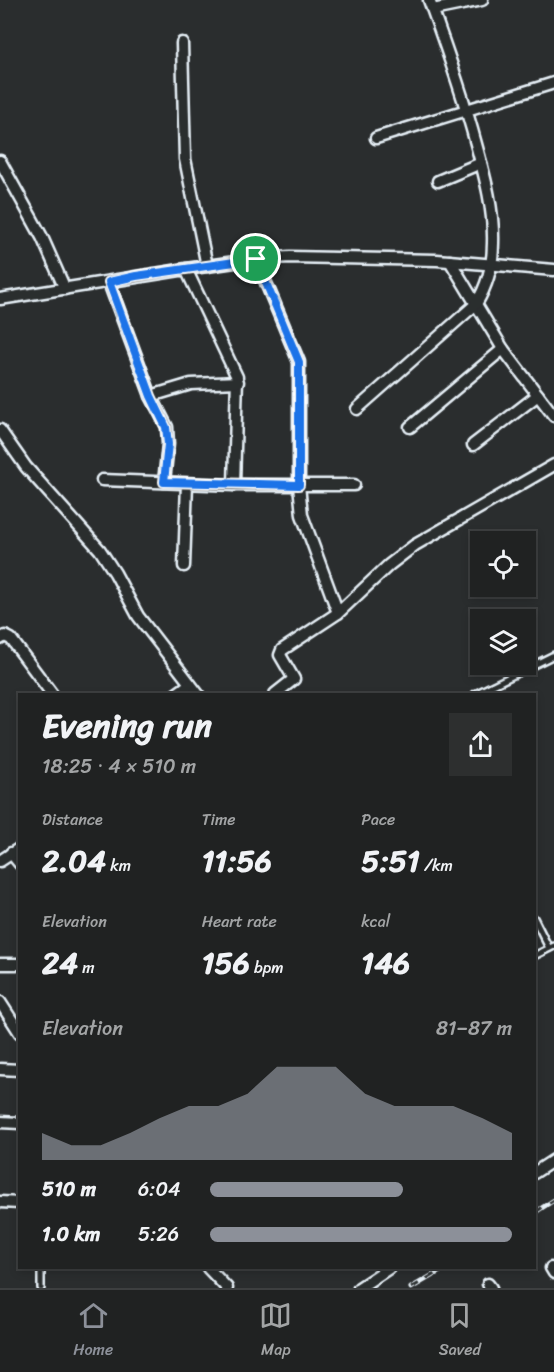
<!DOCTYPE html>
<meta charset="utf-8">
<style>
body{margin:0;font-family:Sriracha,sans-serif;background:#2d2f2f;color:#f1f3f6;height:100vh;display:flex;flex-direction:column;font-size:22px;white-space:nowrap}
*{box-sizing:border-box;margin:0}
p{font-size:20px;color:#a2a4a5}
.icon{flex:none;width:33px;height:33px;fill:none;stroke:currentColor;stroke-width:2;stroke-linecap:round;stroke-linejoin:round}
.map{position:relative;flex:1;overflow:hidden}
.side{position:absolute;left:18px;top:693px;width:518px;height:576px;display:flex;flex-direction:column;background:#202222;border-radius:0px;box-shadow:0 3px 9px #0003,0 0 0 2px #3d3f40}
.side>*{flex:none}
.tools{position:absolute;left:470px;top:531px;display:grid;gap:12px}
.tools a{display:grid;place-items:center;width:66px;height:66px;border-radius:0px;background:#202222;box-shadow:0 3px 9px #0003,0 0 0 2px #3d3f40;font-size:30px}
.pin{position:absolute;display:grid;place-items:center;width:51px;height:51px;color:#fff;margin:-26px;border:3px solid #fff;border-radius:50%;box-shadow:0 2px 6px #0007}
.round{display:grid;place-items:center;flex:none;width:63px;height:63px;border-radius:0px;background:#2d2f2f}
.head{display:flex;align-items:center;justify-content:space-between;height:102px;padding:0 24px}
h1{font-size:33px;font-weight:700;line-height:45px}
.figures{display:grid;grid-template-columns:repeat(3,1fr);gap:9px;height:102px;padding:6px 24px}
.figures div{display:grid;align-content:center}
.figures b{font-size:30px;font-weight:700}
.figures small{font-size:16px;font-weight:400}
.figures p{font-size:16px}
.chart{height:168px;padding:12px 24px}
.chart p{display:flex;justify-content:space-between}
.chart svg{width:100%;height:108px;margin-top:6px;fill:#8c9099;opacity:.7}
ul{padding:0 24px;list-style:none;font-size:20px}
li{display:grid;grid-template-columns:96px 72px 1fr;align-items:center;height:45px}
li i{height:15px;border-radius:8px;background:#8c9099}
.tab-bar{display:flex;justify-content:space-around;align-items:center;height:84px;border-top:2px solid #3d3f40;background:#202222;font-size:16px;color:#a2a4a5}
.tab-bar a{display:grid;justify-items:center;gap:3px}
.tab-bar .selected{color:#8c9099}
.map>svg:first-child{display:block}
</style>
<div class="map">
<svg width="554" height="1288" viewBox="0 0 554 1288">
<rect width="100%" height="100%" fill="#2a2d2e"/>
<filter id="ink" filterUnits="userSpaceOnUse"><feTurbulence type="fractalNoise" baseFrequency=".0167" numOctaves="2"/><feDisplacementMap in="SourceGraphic" scale="12" xChannelSelector="R" yChannelSelector="G"/><feConvolveMatrix kernelMatrix="1 2 1 2 8 2 1 2 1" color-interpolation-filters="sRGB"/></filter>
<g filter="url(#ink)">
<g fill="none" stroke-linecap="round" stroke-linejoin="round">
<defs>
<g id="lane">
<path d="M475 694 554 655"/>
<path d="M534 918 549 948"/>
<path d="M534 956 554 946"/>
<path d="M41 1288V1268"/>
</g>
<g id="street">
<path d="M433 10 482 0"/>
<path d="M182 43 185 159 207 266"/>
<path d="M376 138 554 83"/>
<path d="M0 161 42 237 65 289"/>
<path d="M438 181 481 163"/>
<path d="M256 259 299 362V485L302 515 338 613"/>
<path d="M450 261 503 349 554 416"/>
<path d="M186 269 237 377 234 485"/>
<path d="M109 283 151 396 167 427 168 444 164 482"/>
<path d="M0 299 186 269 256 259 290 257 437 260 554 270"/>
<path d="M151 396 191 384 238 382"/>
<path d="M357 409 476 304C487 286 493 265 493 243 494 209 485 177 476 144 463 95 446 47 429 0"/>
<path d="M410 427 503 349"/>
<path d="M0 430 26 467 100 550 115 573 138 616 198 694"/>
<path d="M473 445 538 395"/>
<path d="M102 480 234 485H354"/>
<path d="M184 566 187 484"/>
<path d="M0 639 5 636 11 639 52 694"/>
<path d="M176 694 190 684"/>
<path d="M275 694 294 679 280 655 282 650 338 613 389 565 415 545 554 465"/>
<path d="M11 853 20 864"/>
<path d="M0 861 20 848"/>
<path d="M0 964H20"/>
<path d="M0 1002 20 1033"/>
<path d="M0 1069 20 1070"/>
<path d="M0 1122 20 1123"/>
<path d="M534 1173 554 1160"/>
<path d="M0 1202 20 1203"/>
<path d="M208 1268 227 1288"/>
<path d="M551 1268 554 1273"/>
<path d="M488 1284 491 1288"/>
<path d="M359 1288 389 1268"/>
</g>
</defs>
<use href="#lane" stroke="#e8f1f8" stroke-width="10"/>
<use href="#street" stroke="#e8f1f8" stroke-width="15"/>
<use href="#lane" stroke="#2a2d2e" stroke-width="5"/>
<use href="#street" stroke="#2a2d2e" stroke-width="10"/>
<defs>
<g id="rail">
<path d="M534 1213 554 1200"/>
<path d="M411 1288 445 1268"/>
</g>
</defs>
<use href="#rail" stroke="#e8f1f8" stroke-width="5"/>
<use href="#rail" stroke="#2a2d2e" stroke-width="3" stroke-dasharray="9" stroke-linecap="butt"/>
</g>
</g>
<g fill="none" stroke-linecap="round" stroke-linejoin="round" filter="url(#ink)">
<defs>
<path id="route" d="M256 259 299 362V485L164 482 168 444 166 427 151 396 109 282 136 276Z"/>
</defs>
<use href="#route" stroke="#fff" stroke-width="12"/>
<use href="#route" stroke="#1a73e8" stroke-width="8"/>
</g>
</svg>
<div class="tools">
<a><svg class="icon" aria-label="locate" viewBox="0 0 24 24"><circle cx="12" cy="12" r="6"/><path d="M12 2v4M12 18v4M2 12h4M18 12h4"/></svg></a>
<a><svg class="icon" aria-label="layers" viewBox="0 0 24 24"><path d="M12 4l9 5-9 5-9-5zM3 14l9 5 9-5"/></svg></a>
</div>
<div class="pin" style="left:256px;top:259px;background:#1e9e55"><svg class="icon" aria-label="arrive" viewBox="0 0 24 24"><path d="M6 21V4h12l-3 4 3 4H6"/></svg></div>
<section class="side">
<div class="head"><div><h1>Evening run</h1><p>18:25 · 4 × 510 m</p></div><a class="round"><svg class="icon" aria-label="share" viewBox="0 0 24 24"><path d="M12 15V3M7 8l5-5 5 5M5 13v7h14v-7"/></svg></a></div>
<div class="figures">
<div><p>Distance</p><b>2.04<small> km</small></b></div>
<div><p>Time</p><b>11:56</b></div>
<div><p>Pace</p><b>5:51<small> /km</small></b></div>
</div>
<div class="figures">
<div><p>Elevation</p><b>24<small> m</small></b></div>
<div><p>Heart rate</p><b>156<small> bpm</small></b></div>
<div><p>kcal</p><b>146</b></div>
</div>
<div class="chart"><p><span>Elevation</span>81–87 m</p>
<svg viewBox="0 0 160 44" preserveAspectRatio="none"><path d="M0 44V33L10 38L20 38L30 33L40 27L50 22L60 22L70 17L80 6L90 6L100 6L110 17L120 22L130 22L140 22L150 27L160 33V44z"/></svg>
</div>
<ul>
<li><b>510 m</b>6:04<i style="width:64%"></i></li>
<li><b>1.0 km</b>5:26<i style="width:100%"></i></li>
</ul>
</section>
</div>
<nav class="tab-bar">
<a class="selected"><svg class="icon" aria-label="home" viewBox="0 0 24 24"><path d="M3 11l9-7 9 7M6 9v11h12V9"/></svg>Home</a>
<a><svg class="icon" aria-label="map" viewBox="0 0 24 24"><path d="M3 6l6-2 6 2 6-2v14l-6 2-6-2-6 2zM9 4v14M15 6v14"/></svg>Map</a>
<a><svg class="icon" aria-label="saved" viewBox="0 0 24 24"><path d="M7 4h10v16l-5-4-5 4z"/></svg>Saved</a>
</nav>
